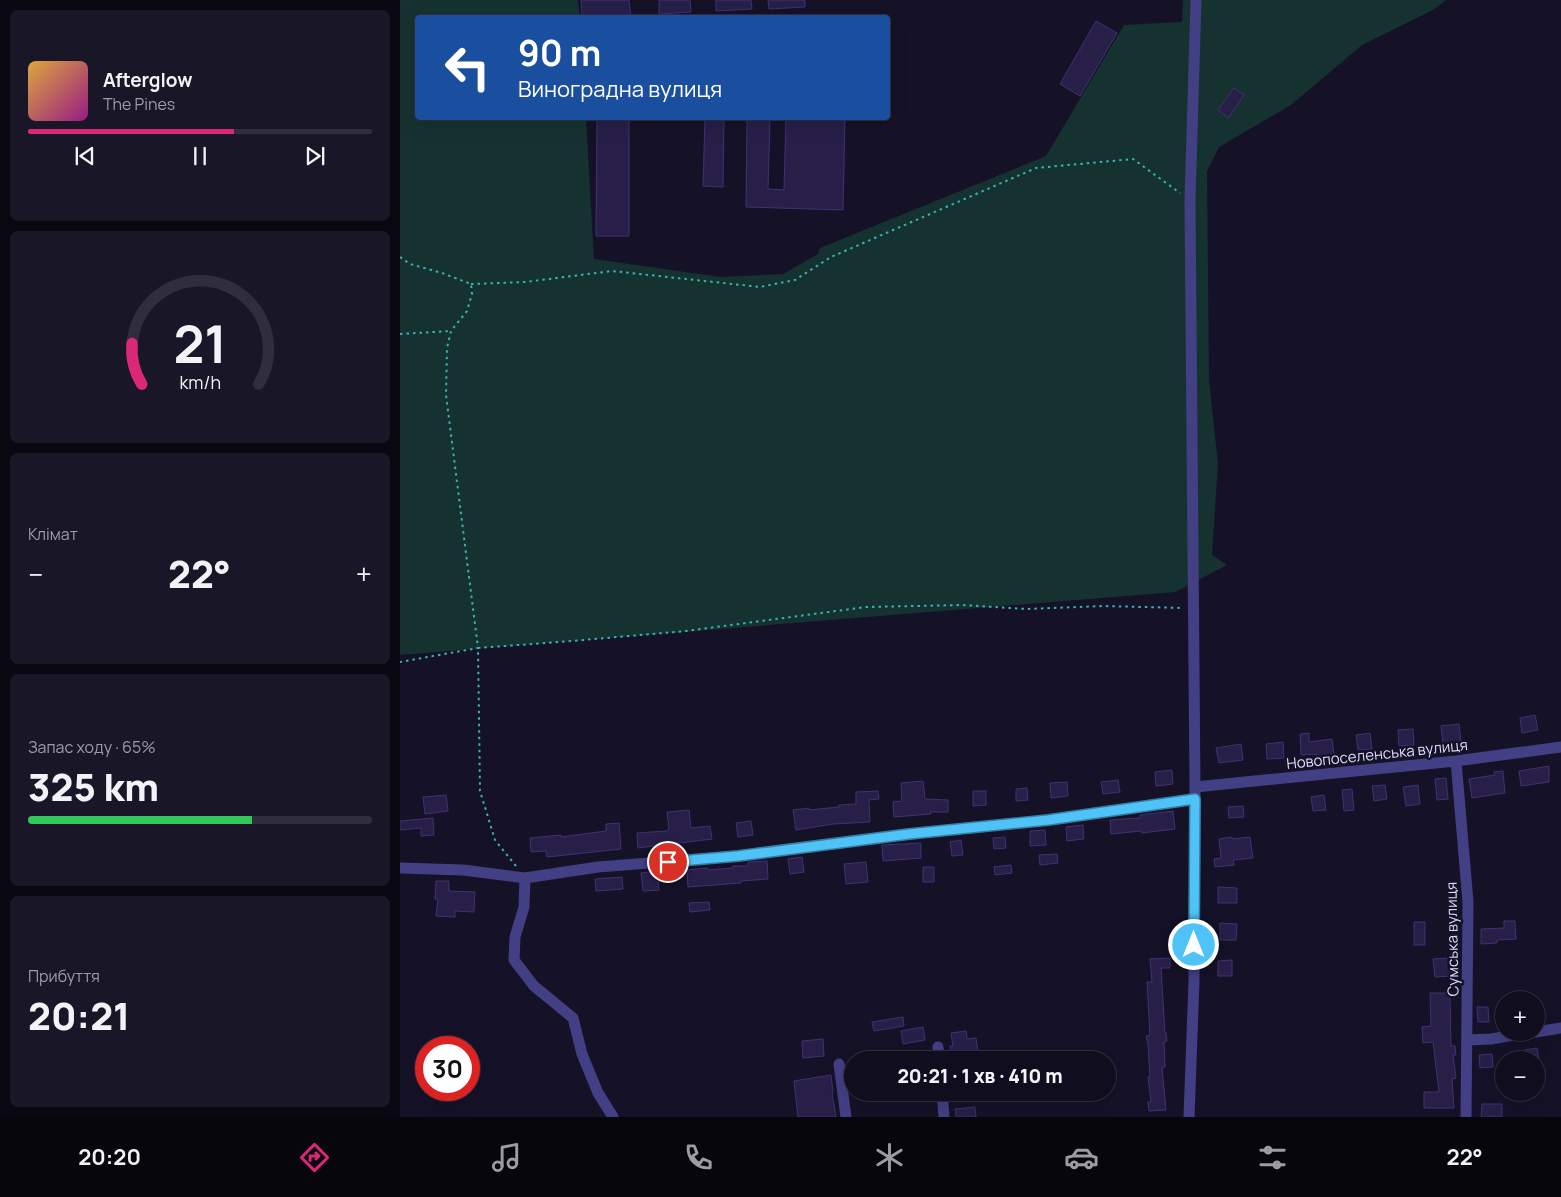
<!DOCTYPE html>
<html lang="uk">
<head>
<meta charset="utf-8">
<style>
  :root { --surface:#100e1e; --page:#191727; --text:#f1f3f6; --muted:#9c9ca4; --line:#302e3c; --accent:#db2777 }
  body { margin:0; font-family:Manrope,sans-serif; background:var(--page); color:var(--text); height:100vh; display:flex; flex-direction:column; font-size:19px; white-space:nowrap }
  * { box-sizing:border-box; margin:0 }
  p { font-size:16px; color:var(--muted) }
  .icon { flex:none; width:28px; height:28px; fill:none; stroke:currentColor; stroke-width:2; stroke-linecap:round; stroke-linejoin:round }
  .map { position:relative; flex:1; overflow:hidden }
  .details { display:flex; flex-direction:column; gap:10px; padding:10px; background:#090810; width:400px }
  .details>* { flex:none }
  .top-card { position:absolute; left:15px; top:15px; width:475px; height:105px; border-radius:5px; box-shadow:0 5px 20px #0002,0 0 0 1px var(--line); background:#1a4fa0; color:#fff; overflow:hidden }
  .fabs { position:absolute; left:1095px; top:991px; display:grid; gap:10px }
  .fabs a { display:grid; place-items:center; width:50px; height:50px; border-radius:50%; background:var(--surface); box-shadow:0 5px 20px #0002,0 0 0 1px var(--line); font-size:25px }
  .speed { position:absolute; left:15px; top:1036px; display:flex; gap:10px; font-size:25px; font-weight:700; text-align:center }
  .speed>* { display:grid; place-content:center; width:65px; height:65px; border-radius:50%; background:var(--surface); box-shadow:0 5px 20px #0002,0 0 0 1px var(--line); line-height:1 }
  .speed .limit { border:8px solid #d22; background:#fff; color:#111 }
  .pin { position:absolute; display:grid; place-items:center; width:42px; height:42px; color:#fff; margin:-21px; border:2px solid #fff; border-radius:50%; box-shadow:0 1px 5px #0007 }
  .me { position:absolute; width:55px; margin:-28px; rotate:0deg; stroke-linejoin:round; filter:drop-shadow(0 0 4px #0008) }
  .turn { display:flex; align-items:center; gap:18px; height:105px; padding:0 20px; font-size:22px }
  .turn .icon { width:65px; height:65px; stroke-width:2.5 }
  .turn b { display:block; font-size:35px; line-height:42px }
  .big { font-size:38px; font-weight:800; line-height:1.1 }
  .details .card { flex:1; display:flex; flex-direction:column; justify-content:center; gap:8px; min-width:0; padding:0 18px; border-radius:8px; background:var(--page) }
  .details .dial { align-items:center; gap:0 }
  .dial svg { height:130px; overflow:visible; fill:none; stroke:var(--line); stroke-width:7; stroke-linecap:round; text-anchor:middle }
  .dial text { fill:var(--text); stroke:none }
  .song { display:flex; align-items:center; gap:15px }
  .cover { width:60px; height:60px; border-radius:8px; background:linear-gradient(135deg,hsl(40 70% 55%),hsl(310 70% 35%)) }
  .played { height:5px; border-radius:2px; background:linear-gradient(90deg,var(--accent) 60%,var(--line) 60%) }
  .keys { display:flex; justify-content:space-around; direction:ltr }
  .heat { display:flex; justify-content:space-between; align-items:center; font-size:28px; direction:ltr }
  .charge { height:8px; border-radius:4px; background:linear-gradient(90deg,#34c759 65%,var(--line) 0) }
  .trip { position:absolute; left:444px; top:1051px; width:272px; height:50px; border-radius:25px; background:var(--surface); box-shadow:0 5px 20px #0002,0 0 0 1px var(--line); font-weight:800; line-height:50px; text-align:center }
  .tabs { display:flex; height:80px; justify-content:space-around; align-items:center; background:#06060c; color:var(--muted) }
  .tabs .icon { width:35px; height:35px }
  .tabs .active { color:var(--accent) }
  .tabs b { font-size:22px; color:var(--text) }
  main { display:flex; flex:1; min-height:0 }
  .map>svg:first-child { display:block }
  .green { fill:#153231 }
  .building { fill:#271f48; stroke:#3f3273 }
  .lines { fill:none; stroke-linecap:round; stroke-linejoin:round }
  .path { stroke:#37b4ac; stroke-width:2; stroke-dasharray:2.5 4; stroke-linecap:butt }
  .minor { stroke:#423f84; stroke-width:11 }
  .route-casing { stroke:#337fa1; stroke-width:12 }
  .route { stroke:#4fc3f7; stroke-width:9 }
  .labels { text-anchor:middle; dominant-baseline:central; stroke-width:5; stroke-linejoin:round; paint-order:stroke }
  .street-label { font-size:15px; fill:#dedbfd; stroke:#151228 }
</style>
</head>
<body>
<main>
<section class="details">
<div class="card">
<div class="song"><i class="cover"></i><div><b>Afterglow</b><p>The Pines</p></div></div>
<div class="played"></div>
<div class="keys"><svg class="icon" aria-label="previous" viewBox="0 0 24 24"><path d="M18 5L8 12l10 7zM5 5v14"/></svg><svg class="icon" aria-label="pause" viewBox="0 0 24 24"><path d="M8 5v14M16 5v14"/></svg><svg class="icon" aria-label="next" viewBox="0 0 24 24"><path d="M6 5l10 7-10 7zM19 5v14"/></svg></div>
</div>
<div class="card dial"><svg viewBox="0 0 100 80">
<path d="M14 69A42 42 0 1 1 86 69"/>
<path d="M14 69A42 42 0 0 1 8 44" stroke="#db2777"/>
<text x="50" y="56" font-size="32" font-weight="700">21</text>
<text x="50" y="72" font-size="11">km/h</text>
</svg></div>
<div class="card"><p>Клімат</p>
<div class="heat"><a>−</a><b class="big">22°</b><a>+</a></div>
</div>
<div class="card"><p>Запас ходу · 65%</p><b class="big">325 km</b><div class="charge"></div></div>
<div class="card"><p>Прибуття</p><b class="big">20:21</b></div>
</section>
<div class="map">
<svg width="1161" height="1117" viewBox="0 0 1161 1117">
  <rect width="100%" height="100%" fill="#151228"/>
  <path class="green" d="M0,0h178l2,17 -162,1v100h168l8,141 126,18 63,-3 35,-20 2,-6 226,-92 78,-131 58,-3 1,-22h263l-13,10 -71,35 -71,60 -72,42 -12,24 2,209 9,84 -6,91 15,10 -52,27 -775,63z"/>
  <path class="building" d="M181,0h48l2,18h-49z
    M259,0h31l1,12 -32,2z
    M316,0h35l1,9 -36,2z
    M368,0h37v7l-36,2z
    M696,21l21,12 -37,63 -20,-12z
    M834,88l10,7 -16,23 -10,-8z
    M197,118h32v118h-33z
    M305,118h19l-1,69 -20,-1z
    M347,118h23l-2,71 16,1 2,-72h59l-2,92 -97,-3z
    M1135,715l3,15 -16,3 -2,-15z
    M1059,724l2,18 -18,2 -2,-18z
    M1013,729l1,16 -15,1 -1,-16z
    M909,733v9l23,-3 2,16 -18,1v-2l-15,1 -1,-21z
    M970,733l2,16 -14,1 -2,-15z
    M883,742l1,16 -17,1 -1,-15z
    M841,744l2,16 -24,3 -3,-15z
    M1149,766v16l-28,4 -2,-15z
    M772,770l1,14 -17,2 -1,-14z
    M1103,771l2,22 -33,5 -3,-19 26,-4 -1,-3z
    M1046,778l2,21 -11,1 -2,-21z
    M718,780l2,12 -17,2 -2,-12z
    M523,781l2,18 23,1v12h-18l1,2 -37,3 -1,-15 9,-1 -1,-18z
    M667,782l1,14 -17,2 -1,-15z
    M985,785l2,14 -13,2 -2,-15z
    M1018,785l2,19 -14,2 -3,-19z
    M627,788l1,12 -12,1v-12z
    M952,789l2,21 -10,1 -2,-21z
    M478,791l1,8 -10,1 1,22 -37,2 -37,6 -3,-20 16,-2v2l30,-3v-2l17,-1v-12z
    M573,791h13v14l-13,1z
    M46,795l2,16 -23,3 -2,-17z
    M924,795l2,15 -13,1 -2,-14z
    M843,806l1,11 -15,1 -1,-11z
    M289,810l2,18 19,-2 2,13 -74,9 -1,-15 29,-2 3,-2 -2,-17z
    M773,811l2,18 -33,4 -1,-2 -30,3 -1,-14 30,-2v-3z
    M33,818l1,17 -13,1v-8l-21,2v-9z
    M351,821l2,14 -15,2 -2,-14z
    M219,823l2,26 -74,8 -1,-6 -15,1 -1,-14 31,-3v2l45,-6v-7z
    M683,825l1,14 -17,2 -1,-14z
    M645,830l1,15 -16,1v-15z
    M605,837l1,11 -12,1 -1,-11z
    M832,837v2l18,-2 3,21 -20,2 1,5 -19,2 -1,-8 7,-1 -2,-19z
    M561,840l2,15 -11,1 -2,-14z
    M521,843v15l-38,3 -1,-16z
    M657,854l1,9 -18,2 -1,-10z
    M402,857l2,15 -14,2 -2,-15z
    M367,861l1,18 -27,2v2l-53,4 -1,-17 20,-2 1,2 25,-2v-2h15v-4z
    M466,862l2,20 -22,2 -2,-20z
    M611,865l1,8 -17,2 -1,-8z
    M523,867h11v15h-11z
    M257,871l2,19 -16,1 -2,-18z
    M222,877l1,12 -27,2 -1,-12z
    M36,881h13v10l26,1 -1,20 -19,-1v6l-19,-1 2,-17h-3z
    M818,887l19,1v15h-19z
    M309,902l1,8 -20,2 -1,-9z
    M1104,921h11l1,18 -19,1v3l-16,1v-15l23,-1z
    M1014,922h11v23h-11z
    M820,923l17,1 -1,16h-16z
    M770,958v10h-9l4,65h1l1,8 -3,1 1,25 -3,1 4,42 -17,1 -1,-9h3l-3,-25h2l-2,-33 -2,-8 4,-1 -3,-53h5l-2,-23z
    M1050,958l2,18 -17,1 -2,-18z
    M832,960v16h-14v-15z
    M1030,993h20l1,53h4l1,9h-3l3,23 -4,1 2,29h-30v-16h15l-6,-50 -10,1 -1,-16 9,-1z
    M1077,1007h11l1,15h-11z
    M503,1017l1,9 -30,5 -2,-9z
    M523,1027l2,13 -22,4 -2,-13z
    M566,1031l1,8 9,-1 3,19 -27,3 -2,-14h3l-2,-13z
    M423,1039l1,17 -21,2 -1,-17z
    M1137,1048l2,12h-12l-2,-10z
    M1092,1054l1,13 -13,1 -1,-13z
    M431,1075l2,17 -1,1 4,24h-38l-4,-36z
    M1082,1104h20v13h-21z
    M575,1107l1,10h-20l-1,-8z"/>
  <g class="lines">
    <path class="path" d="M0,257l10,7 32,9 29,11 1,10 -5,17 -16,20 -4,17 -1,47 32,253 -78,14
      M71,284l54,-2 87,-11 148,16 35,-7 36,-23 205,-89 97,-9 47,34
      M0,334l50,-3
      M116,866l-21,-26 -15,-49 -2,-143 94,-7 114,-10 180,-24 97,-2 63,4 77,-3 80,2"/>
    <path class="minor" d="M1056,761l12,141 -2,215
      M795,787l261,-26 105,-14
      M0,868l63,2 62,8 73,-11 140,-11 171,-22 139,-14 147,-21
      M125,878l-1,29 -9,30 -1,23 20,26 39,32 9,36 16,39 15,24
      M1136,1032l25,-4
      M1068,1040l23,-1 41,-7
      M538,1047l1,13
      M439,1064l7,53
      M542,1092l2,25
      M789,1117l5,-136 1,-194 -5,-587 6,-200"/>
  </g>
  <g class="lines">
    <g class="route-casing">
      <path id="route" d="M268,862l70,-6 171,-22 139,-14 147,-21 -1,146"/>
    </g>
    <use href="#route" class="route"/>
  </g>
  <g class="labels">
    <g class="street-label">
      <text transform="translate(977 754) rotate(-6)">Новопоселенська вулиця</text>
      <text transform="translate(1052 939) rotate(-91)">Сумська вулиця</text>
    </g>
  </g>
</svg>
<div class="fabs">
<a>+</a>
<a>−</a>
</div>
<div class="speed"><div class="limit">30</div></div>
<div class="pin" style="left:268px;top:862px;background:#d93025"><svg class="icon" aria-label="arrive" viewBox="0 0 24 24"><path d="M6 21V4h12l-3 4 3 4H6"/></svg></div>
<svg class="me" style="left:794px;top:945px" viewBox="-20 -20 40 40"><circle r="17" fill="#4fc3f7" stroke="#fff" stroke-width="3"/><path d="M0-11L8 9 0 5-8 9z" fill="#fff"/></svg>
<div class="trip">20:21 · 1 хв · 410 m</div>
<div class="top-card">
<div class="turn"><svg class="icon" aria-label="left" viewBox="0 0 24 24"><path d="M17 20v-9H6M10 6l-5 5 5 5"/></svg><div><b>90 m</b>Виноградна вулиця</div></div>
</div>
</div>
</main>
<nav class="tabs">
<b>20:20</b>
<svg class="icon active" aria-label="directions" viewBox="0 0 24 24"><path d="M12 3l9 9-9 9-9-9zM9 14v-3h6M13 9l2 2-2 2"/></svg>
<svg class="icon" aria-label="music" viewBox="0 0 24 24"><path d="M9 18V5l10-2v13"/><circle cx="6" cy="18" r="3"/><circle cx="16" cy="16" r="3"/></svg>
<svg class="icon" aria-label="phone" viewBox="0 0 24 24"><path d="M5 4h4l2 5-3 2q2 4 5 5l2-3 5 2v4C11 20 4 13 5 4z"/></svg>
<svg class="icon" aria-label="climate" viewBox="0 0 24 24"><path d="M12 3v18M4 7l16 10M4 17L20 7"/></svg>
<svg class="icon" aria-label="car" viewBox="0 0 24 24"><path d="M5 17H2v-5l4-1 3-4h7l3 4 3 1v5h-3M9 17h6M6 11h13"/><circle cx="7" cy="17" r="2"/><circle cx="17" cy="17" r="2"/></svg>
<svg class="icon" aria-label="filters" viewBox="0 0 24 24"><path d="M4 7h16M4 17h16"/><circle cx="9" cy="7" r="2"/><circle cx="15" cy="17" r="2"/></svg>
<b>22°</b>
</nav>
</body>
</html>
